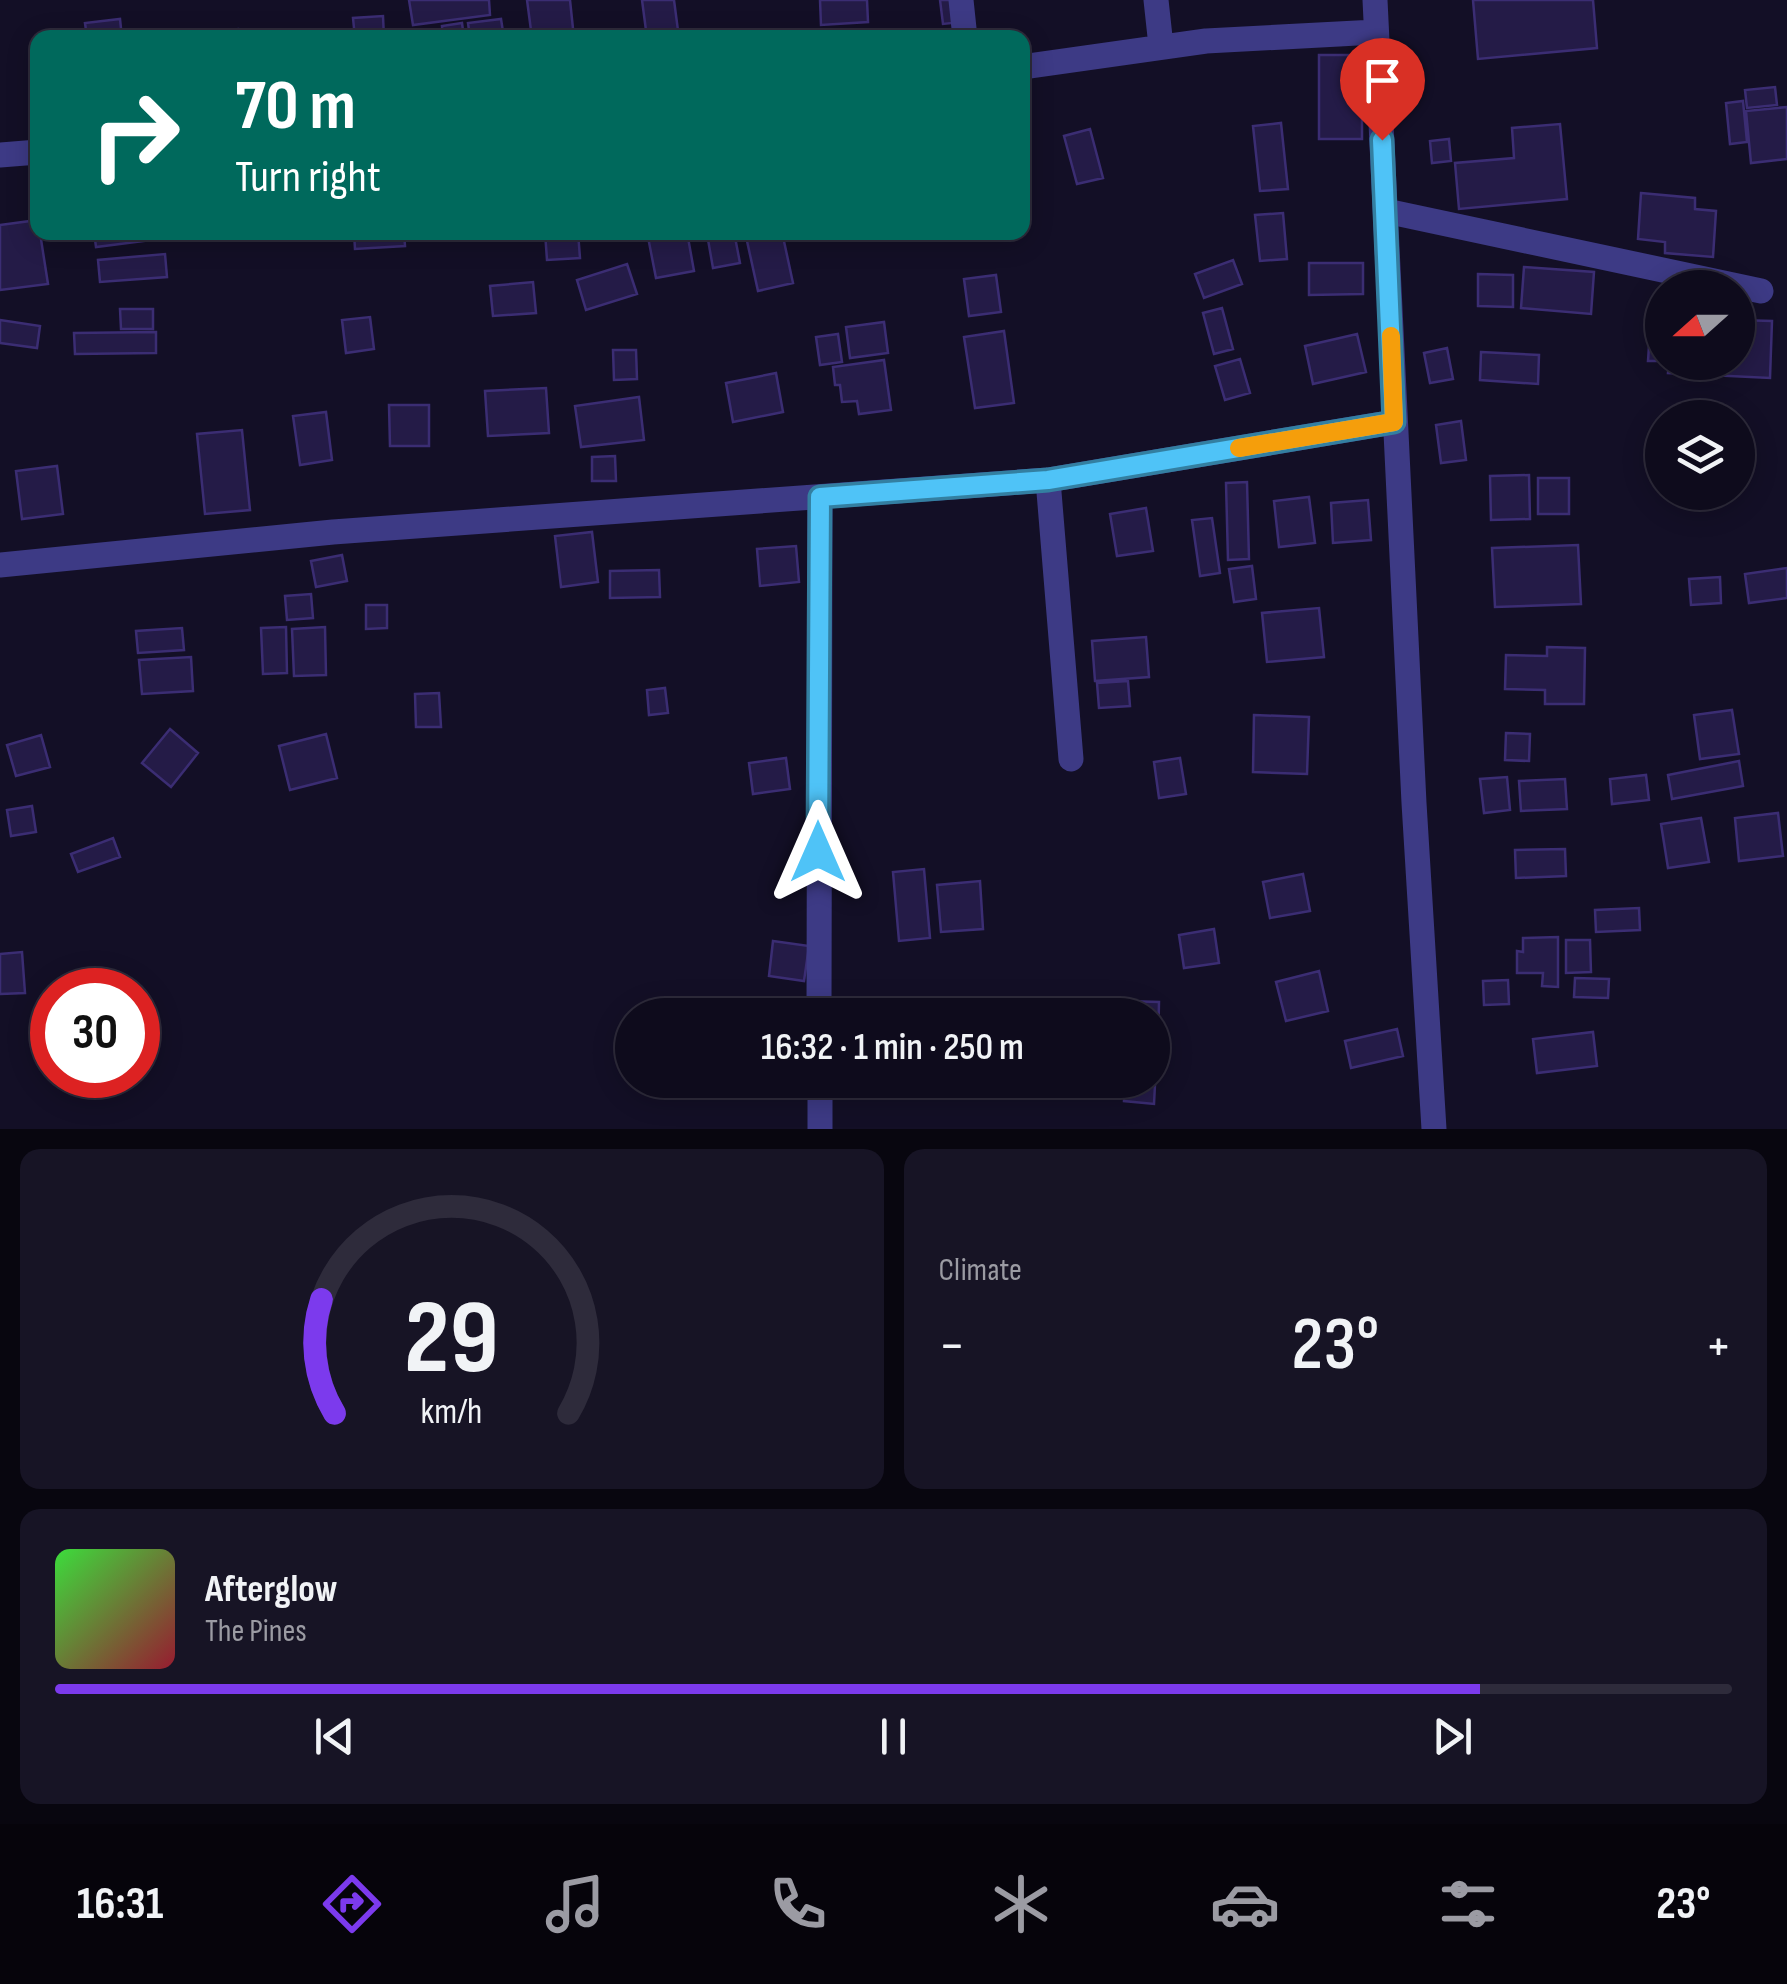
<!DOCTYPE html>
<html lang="en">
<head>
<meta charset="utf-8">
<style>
  :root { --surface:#0e0b1c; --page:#171425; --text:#f1f3f6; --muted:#9b9ba3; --line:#2e2b3b; --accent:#7c3aed }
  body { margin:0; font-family:"Sofia Sans Condensed",sans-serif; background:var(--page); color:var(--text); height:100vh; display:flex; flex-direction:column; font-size:38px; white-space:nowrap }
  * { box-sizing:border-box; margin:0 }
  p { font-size:32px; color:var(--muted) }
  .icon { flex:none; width:55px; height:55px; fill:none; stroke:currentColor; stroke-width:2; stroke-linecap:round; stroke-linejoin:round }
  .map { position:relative; height:1129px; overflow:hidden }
  .panel { display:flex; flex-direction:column; gap:20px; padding:20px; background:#08060f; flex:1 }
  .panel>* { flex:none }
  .hud { position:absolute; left:30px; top:30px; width:1000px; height:210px; border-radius:20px; box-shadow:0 5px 25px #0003,0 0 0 2px var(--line); background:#00695c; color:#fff; overflow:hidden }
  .needle { width:65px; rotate:249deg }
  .tools { position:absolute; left:1645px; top:270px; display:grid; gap:20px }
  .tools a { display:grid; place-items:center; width:110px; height:110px; border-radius:50%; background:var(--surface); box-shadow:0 5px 25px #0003,0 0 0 2px var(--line); font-size:50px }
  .speed { position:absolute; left:30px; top:968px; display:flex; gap:20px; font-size:50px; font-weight:700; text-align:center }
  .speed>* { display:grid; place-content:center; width:130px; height:130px; border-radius:50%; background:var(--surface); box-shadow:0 5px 25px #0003,0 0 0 2px var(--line); line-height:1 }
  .speed .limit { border:15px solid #d22; background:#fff; color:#111 }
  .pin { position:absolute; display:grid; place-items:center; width:85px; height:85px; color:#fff; margin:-102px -42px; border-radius:50% 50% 50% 0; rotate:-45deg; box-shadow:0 0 10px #0007 }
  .pin .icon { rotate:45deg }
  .me { position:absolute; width:110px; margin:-55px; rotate:0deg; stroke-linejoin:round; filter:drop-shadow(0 0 8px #0008) }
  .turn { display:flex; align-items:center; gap:35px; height:210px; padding:0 40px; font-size:45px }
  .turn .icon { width:130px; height:130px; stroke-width:2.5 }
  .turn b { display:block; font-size:70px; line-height:85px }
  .big { font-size:75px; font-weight:600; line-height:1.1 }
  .panel .card { flex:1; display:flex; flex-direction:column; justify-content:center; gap:15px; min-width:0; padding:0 35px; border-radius:20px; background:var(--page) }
  .panel .dial { align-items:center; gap:0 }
  .dial svg { height:260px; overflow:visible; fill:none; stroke:var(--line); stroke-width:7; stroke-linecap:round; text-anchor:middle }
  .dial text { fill:var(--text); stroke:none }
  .song { display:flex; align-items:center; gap:30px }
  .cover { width:120px; height:120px; border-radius:15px; background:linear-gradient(135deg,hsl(120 70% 55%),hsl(350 70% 35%)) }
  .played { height:10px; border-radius:5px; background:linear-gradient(90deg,var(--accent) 85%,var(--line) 85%) }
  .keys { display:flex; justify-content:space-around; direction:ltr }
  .heat { display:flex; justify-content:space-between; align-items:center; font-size:55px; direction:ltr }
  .panel .tiles { flex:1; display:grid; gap:20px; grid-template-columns:1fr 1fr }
  .card:last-child { grid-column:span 2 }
  .trip { position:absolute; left:615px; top:998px; width:555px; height:100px; border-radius:50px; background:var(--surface); box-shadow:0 5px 25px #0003,0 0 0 2px var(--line); font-weight:600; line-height:100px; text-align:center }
  .menu { display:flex; height:160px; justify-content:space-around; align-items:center; background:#06040b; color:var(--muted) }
  .menu .icon { width:70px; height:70px }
  .menu .on { color:var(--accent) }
  .menu b { font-size:45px; color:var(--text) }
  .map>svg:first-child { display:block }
  .building { fill:#241b47; stroke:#3b2d73; stroke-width:2.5 }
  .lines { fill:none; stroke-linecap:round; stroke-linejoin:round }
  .minor { stroke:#3d3a85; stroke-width:25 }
  .route-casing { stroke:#337fa1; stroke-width:25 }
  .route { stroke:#4fc3f7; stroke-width:18 }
  .slow { stroke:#f59e0b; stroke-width:18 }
</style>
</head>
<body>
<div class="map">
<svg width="1787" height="1129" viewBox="0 0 1787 1129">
  <rect width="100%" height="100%" fill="#130f26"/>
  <path class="building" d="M409,0h80l1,15 -77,10z
    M527,0h43l4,38h-42z
    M642,0h32l5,38h-32z
    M820,0h47l1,22 -47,3z
    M940,0h20l2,22 -19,2z
    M1473,0h120l4,48 -119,11z
    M383,16l1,22h-29l-2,-20z
    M120,19l2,19h-35l-2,-15z
    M501,19l3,19h-34l-2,-15z
    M462,23l2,15h-21l-1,-12z
    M238,29v9h-47v-5z
    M1319,55h43v84h-43z
    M1775,87l2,18 -30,3 -2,-18z
    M1743,101l4,41 -17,2 -4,-41z
    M1787,107v52l-36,4 -5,-52z
    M1281,123l7,66 -28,2 -7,-65z
    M1560,124l7,75 -108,10 -4,-46 59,-5 -2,-30z
    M1090,129l13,49 -26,6 -13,-48z
    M1449,139l2,22 -19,2 -2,-22z
    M1641,193l54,5v11l21,2 -3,46 -48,-4v-11l-27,-3z
    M1283,213l4,46 -27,2 -5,-46z
    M38,220l10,64 -48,6v-65z
    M94,232h57l1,8 -56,7z
    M354,232h50l1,14 -50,3z
    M545,232h33l2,26 -33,2z
    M647,232h40l7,39 -38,7z
    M734,232l6,31 -27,5 -6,-34z
    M745,232h37l11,51 -35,8z
    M165,254l2,23 -67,5 -2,-22z
    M1233,260l9,24 -38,14 -9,-24z
    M1309,263h54v31l-54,1z
    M627,264l10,30 -51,16 -9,-30z
    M1524,267l70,5 -3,42 -70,-6z
    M1478,274l35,1v32l-35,-1z
    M996,275l5,37 -32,4 -5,-37z
    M533,282l3,31 -43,3 -3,-30z
    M1222,308l11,41 -19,5 -11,-41z
    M120,309h33v20h-32z
    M370,317l4,32 -28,4 -4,-33z
    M0,320l40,6 -3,22 -37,-5z
    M1738,320l34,1 -2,57 -102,-5 1,-11h69z
    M884,322l4,31 -38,5 -4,-31z
    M1004,331l10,72 -39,5 -11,-71z
    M1650,331l12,1v29h-14z
    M156,332v21l-81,1 -1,-21z
    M838,334l4,28 -22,3 -4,-28z
    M1357,334l9,38 -53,12 -8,-38z
    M1447,348l6,31 -23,4 -6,-30z
    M613,350h23l1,29 -23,1z
    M1481,352l58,3 -1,29 -58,-4z
    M1240,359l10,34 -25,7 -10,-34z
    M884,360l7,50 -32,4 -2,-13 -15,1 -2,-17h-5l-2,-18z
    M776,373l7,39 -50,10 -7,-39z
    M546,388l3,45 -61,3 -3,-45z
    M639,397l5,43 -63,7 -6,-41z
    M389,405h40v41h-39z
    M326,412l6,48 -32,5 -7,-49z
    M1461,421l5,39 -25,3 -5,-38z
    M242,430l8,80 -45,4 -8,-80z
    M615,456l1,25h-24v-24z
    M57,466l6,48 -41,5 -6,-48z
    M1529,475l1,44 -39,1 -1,-44z
    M1538,478h31v36h-31z
    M1247,482l2,77 -21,1 -2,-77z
    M1309,497l6,46 -36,4 -5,-46z
    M1368,500l3,40 -38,3 -2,-40z
    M1146,508l7,43 -36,5 -7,-42z
    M1212,518l8,55 -20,3 -8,-56z
    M592,532l6,50 -37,5 -6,-51z
    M1578,545l3,59 -86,3 -3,-59z
    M796,546l3,36 -39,4 -3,-37z
    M342,555l5,26 -31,6 -5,-26z
    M1252,566l4,33 -22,3 -5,-33z
    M1787,568v30l-38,5 -4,-29z
    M659,570l1,27 -50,1v-27z
    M1720,577l1,26 -30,2 -2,-26z
    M311,594l2,24 -26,2 -2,-24z
    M366,605h21v23l-21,1z
    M1319,608l5,49 -57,5 -5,-49z
    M286,627l1,46 -24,1 -2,-46z
    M325,627l1,48 -32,1 -2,-47z
    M182,628l2,22 -46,3 -2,-22z
    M1146,637l3,40 -54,4 -3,-40z
    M1547,647l38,1 -1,56h-39v-14l-40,-1 1,-34 41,1z
    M191,657l2,34 -51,3 -3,-34z
    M1128,681l2,25 -31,2 -2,-25z
    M665,688l3,25 -19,2 -2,-25z
    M439,693l2,34h-25l-1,-33z
    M1732,710l7,44 -39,5 -6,-44z
    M1254,715l55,2 -2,57 -54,-2z
    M170,729l28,24 -27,34 -29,-24z
    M1506,733l24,1 -1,27 -24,-1z
    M326,734l11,44 -47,12 -11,-44z
    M41,735l9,32 -34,9 -9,-31z
    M786,758l4,31 -37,5 -4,-31z
    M1180,758l6,36 -27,4 -5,-36z
    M1739,761l4,25 -71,13 -4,-24z
    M1646,775l3,25 -37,4 -2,-25z
    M1507,777l3,33 -26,3 -4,-34z
    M1565,779l2,30 -46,2 -2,-30z
    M32,806l4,26 -25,4 -4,-26z
    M1778,813l5,43 -44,5 -4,-43z
    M1701,818l8,44 -41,6 -7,-44z
    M113,838l7,19 -42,15 -7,-18z
    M1565,849l1,27 -50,2 -1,-28z
    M924,869l6,69 -31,3 -6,-69z
    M1303,874l7,37 -40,7 -7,-36z
    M980,881l3,48 -42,3 -4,-47z
    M1639,908l1,22 -44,2 -1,-22z
    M1214,929l5,34 -35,5 -5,-33z
    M1558,937v50l-16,-1 1,-13h-26v-22l6,1v-14z
    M1566,940h24l1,32 -25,1z
    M773,941l36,5 -5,35 -35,-5z
    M22,952l3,41 -25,1v-40z
    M1319,971l9,40 -42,10 -10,-39z
    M1575,978l34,1 -1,19 -34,-1z
    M1508,980l1,24 -25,1 -1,-24z
    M1125,1001l34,1 -1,46h-6v-33h-27z
    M1048,1010l57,2v3h-57z
    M1397,1029l6,27 -52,12 -6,-27z
    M1593,1032l4,34 -60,7 -4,-34z
    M1152,1065h4l-2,39 -30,-3 1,-21h27z"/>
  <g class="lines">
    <path class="minor" d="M961,0l4,38
      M1156,0l5,46
      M1375,0l39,803 20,326
      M1022,67l184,-26 170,-9
      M0,155l38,-3
      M1386,211l375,80
      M1048,480l23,279
      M0,565l333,-33 715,-52 346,-58
      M819,1015l1,-518
      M820,1080v49"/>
  </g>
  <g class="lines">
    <g class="route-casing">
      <path id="route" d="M818,852l2,-355 228,-17 346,-58 -12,-282"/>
    </g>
    <use href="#route" class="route"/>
    <path class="slow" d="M1239,448l155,-26 -3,-86"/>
  </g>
</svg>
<div class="tools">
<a><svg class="needle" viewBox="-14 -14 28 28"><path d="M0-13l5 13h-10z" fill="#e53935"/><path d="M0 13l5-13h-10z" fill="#9b9ba3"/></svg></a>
<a><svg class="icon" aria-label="layers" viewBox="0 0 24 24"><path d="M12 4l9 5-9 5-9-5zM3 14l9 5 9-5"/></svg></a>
</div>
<div class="speed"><div class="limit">30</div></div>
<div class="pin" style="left:1382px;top:140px;background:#d93025"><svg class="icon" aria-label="arrive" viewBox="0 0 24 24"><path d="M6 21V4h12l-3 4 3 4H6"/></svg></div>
<svg class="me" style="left:818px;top:852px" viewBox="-20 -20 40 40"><path d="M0-17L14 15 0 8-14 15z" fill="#4fc3f7" stroke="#fff" stroke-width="4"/></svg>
<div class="trip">16:32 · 1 min · 250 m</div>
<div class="hud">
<div class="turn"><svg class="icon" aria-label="right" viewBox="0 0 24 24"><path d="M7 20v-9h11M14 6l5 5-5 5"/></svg><div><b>70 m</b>Turn right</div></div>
</div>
</div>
<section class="panel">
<div class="tiles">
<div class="card dial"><svg viewBox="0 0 100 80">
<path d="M14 69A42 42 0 1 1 86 69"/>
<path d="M14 69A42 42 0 0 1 10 34" stroke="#7c3aed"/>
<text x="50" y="56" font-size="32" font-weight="700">29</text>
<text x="50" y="72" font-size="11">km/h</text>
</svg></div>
<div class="card"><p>Climate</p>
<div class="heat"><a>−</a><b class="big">23°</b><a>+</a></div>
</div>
<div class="card">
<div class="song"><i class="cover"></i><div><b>Afterglow</b><p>The Pines</p></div></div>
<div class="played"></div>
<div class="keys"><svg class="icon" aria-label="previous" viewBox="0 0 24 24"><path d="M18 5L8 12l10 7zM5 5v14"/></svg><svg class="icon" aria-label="pause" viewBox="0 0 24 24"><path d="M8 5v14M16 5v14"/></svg><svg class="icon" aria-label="next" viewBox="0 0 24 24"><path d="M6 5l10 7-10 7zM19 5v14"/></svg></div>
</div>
</div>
</section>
<nav class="menu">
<b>16:31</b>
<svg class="icon on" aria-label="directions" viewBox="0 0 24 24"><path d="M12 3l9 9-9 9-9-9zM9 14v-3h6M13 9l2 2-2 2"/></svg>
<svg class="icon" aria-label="music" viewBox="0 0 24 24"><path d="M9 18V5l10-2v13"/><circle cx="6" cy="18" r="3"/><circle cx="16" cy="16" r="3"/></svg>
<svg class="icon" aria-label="phone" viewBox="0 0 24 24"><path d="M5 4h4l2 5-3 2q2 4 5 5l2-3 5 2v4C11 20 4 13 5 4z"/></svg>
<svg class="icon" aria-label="climate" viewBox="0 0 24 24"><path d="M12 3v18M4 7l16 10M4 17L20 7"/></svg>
<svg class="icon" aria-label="car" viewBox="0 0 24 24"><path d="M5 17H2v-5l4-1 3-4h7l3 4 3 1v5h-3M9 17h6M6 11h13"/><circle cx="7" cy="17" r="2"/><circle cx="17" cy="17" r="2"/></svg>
<svg class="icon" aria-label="filters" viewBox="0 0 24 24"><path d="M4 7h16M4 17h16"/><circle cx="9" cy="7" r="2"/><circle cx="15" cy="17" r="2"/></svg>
<b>23°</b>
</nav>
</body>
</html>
